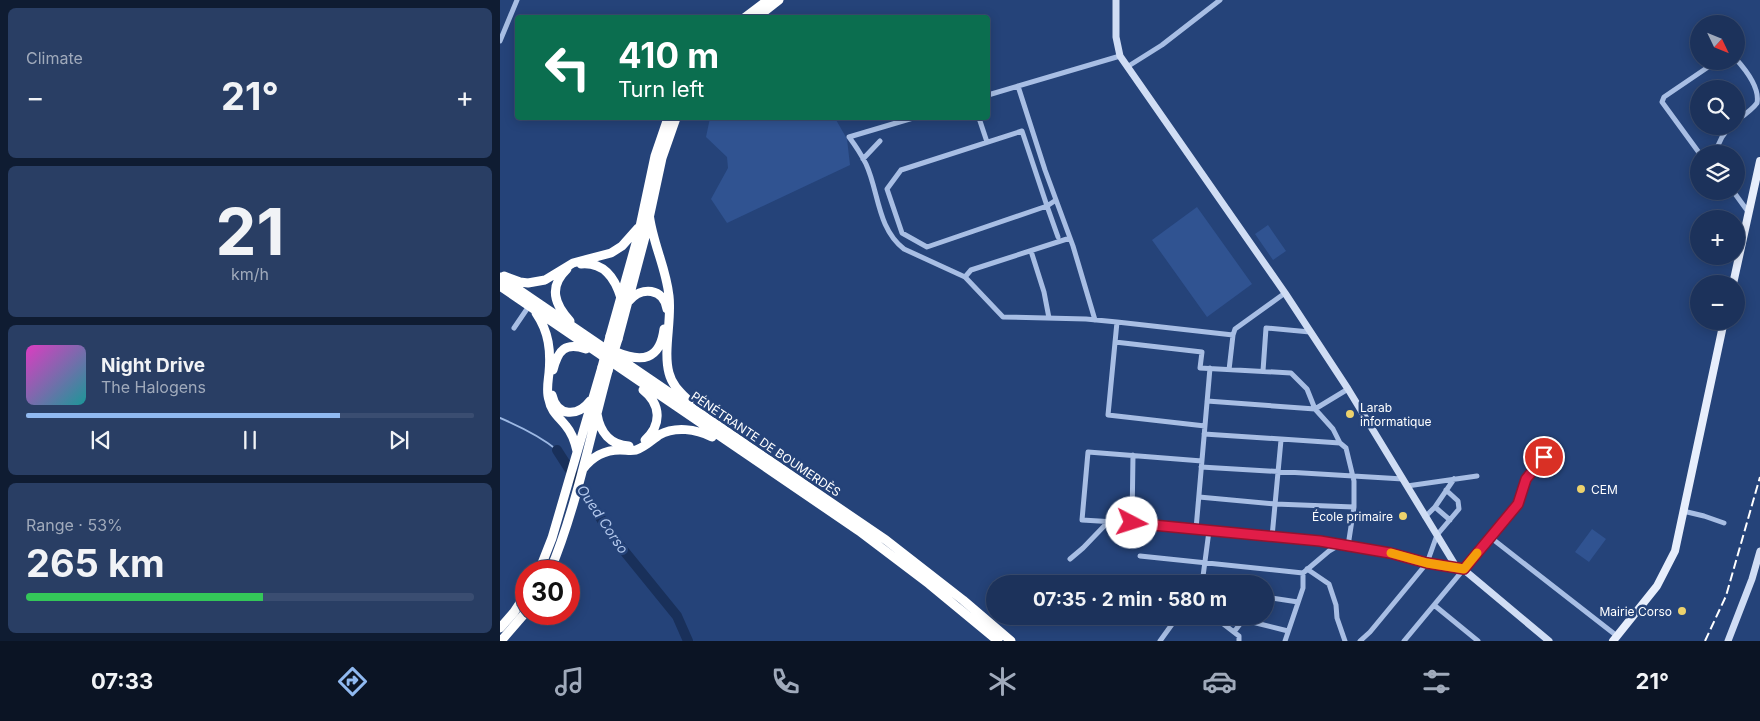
<!DOCTYPE html>
<html lang="en">
<head>
<meta charset="utf-8">
<style>
  :root { --surface:#1c325b; --page:#293e64; --text:#f1f3f6; --muted:#a0aabb; --line:#3a4d71; --accent:#90b9f0 }
  body { margin:0; font-family:Inter,sans-serif; background:var(--page); color:var(--text); height:100vh; display:flex; flex-direction:column; font-size:19px; white-space:nowrap }
  * { box-sizing:border-box; margin:0 }
  p { font-size:16px; color:var(--muted) }
  .icon { flex:none; width:28px; height:28px; fill:none; stroke:currentColor; stroke-width:2; stroke-linecap:round; stroke-linejoin:round }
  .map { position:relative; flex:1; overflow:hidden }
  .side { display:flex; flex-direction:column; gap:8px; padding:8px; background:#0f1c32; width:500px }
  .side>* { flex:none }
  .top-card { position:absolute; left:15px; top:15px; width:475px; height:105px; border-radius:5px; box-shadow:0 2px 12px #0003,0 0 0 1px var(--line); background:#0b6e4f; color:#fff; overflow:hidden }
  .needle { width:32px; rotate:133deg }
  .fabs { position:absolute; left:1190px; top:15px; display:grid; gap:10px }
  .fabs a { display:grid; place-items:center; width:55px; height:55px; border-radius:50%; background:var(--surface); box-shadow:0 2px 12px #0003,0 0 0 1px var(--line); font-size:25px }
  .speed { position:absolute; left:15px; top:560px; display:flex; gap:10px; font-size:25px; font-weight:700; text-align:center }
  .speed>* { display:grid; place-content:center; width:65px; height:65px; border-radius:50%; background:var(--surface); box-shadow:0 2px 12px #0003,0 0 0 1px var(--line); line-height:1 }
  .speed .limit { border:8px solid #d22; background:#fff; color:#111 }
  .pin { position:absolute; display:grid; place-items:center; width:42px; height:42px; color:#fff; margin:-21px; border:2px solid #fff; border-radius:50%; box-shadow:0 1px 5px #0007 }
  .me { position:absolute; width:55px; margin:-28px; rotate:95deg; stroke-linejoin:round; filter:drop-shadow(0 0 4px #0008) }
  .turn { display:flex; align-items:center; gap:18px; height:105px; padding:0 20px; font-size:22px }
  .turn .icon { width:65px; height:65px; stroke-width:2.5 }
  .turn b { display:block; font-size:35px; line-height:42px }
  .big { font-size:38px; font-weight:700; line-height:1.1 }
  .side .widget { flex:1; display:flex; flex-direction:column; justify-content:center; gap:8px; min-width:0; padding:0 18px; border-radius:8px; background:var(--page) }
  .side .dial { align-items:center; gap:0 }
  .dial b { font-size:65px; line-height:1 }
  .song { display:flex; align-items:center; gap:15px }
  .cover { width:60px; height:60px; border-radius:8px; background:linear-gradient(135deg,hsl(310 70% 55%),hsl(180 70% 35%)) }
  .played { height:5px; border-radius:2px; background:linear-gradient(90deg,var(--accent) 70%,var(--line) 70%) }
  .keys { display:flex; justify-content:space-around; direction:ltr }
  .heat { display:flex; justify-content:space-between; align-items:center; font-size:28px; direction:ltr }
  .charge { height:8px; border-radius:4px; background:linear-gradient(90deg,#34c759 53%,var(--line) 0) }
  .trip { position:absolute; left:486px; top:575px; width:288px; height:50px; border-radius:25px; background:var(--surface); box-shadow:0 2px 12px #0003,0 0 0 1px var(--line); font-weight:700; line-height:50px; text-align:center }
  .menu { display:flex; height:80px; justify-content:space-around; align-items:center; background:#0b1424; color:var(--muted) }
  .menu .icon { width:35px; height:35px }
  .menu .on { color:var(--accent) }
  .menu b { font-size:22px; color:var(--text) }
  main { display:flex; flex:1; min-height:0 }
  .map>svg:first-child { display:block }
  .green { fill:#305391 }
  .lines { fill:none; stroke-linecap:round; stroke-linejoin:round }
  .stream { stroke:#9cb8e4; stroke-width:2 }
  .river { stroke:#19305a; stroke-width:10 }
  .street { stroke:#a8bee4; stroke-width:5 }
  .secondary { stroke:#d0ddf4; stroke-width:7 }
  .primary { stroke:#e7eefc; stroke-width:8 }
  .highway { stroke:#fff; stroke-width:9 }
  .rail { stroke:#fff; stroke-width:2; stroke-dasharray:9 4; stroke-linecap:butt }
  .highway-bridge { stroke:#fff; stroke-width:9 }
  .route-casing { stroke:#92132f; stroke-width:12 }
  .route { stroke:#e11d48; stroke-width:9 }
  .slow { stroke:#f59e0b; stroke-width:9 }
  .poi-dot { fill:#edd26c; stroke:#254379; stroke-width:2 }
  .labels { text-anchor:middle; dominant-baseline:central; stroke-width:5; stroke-linejoin:round; paint-order:stroke }
  .poi-label { font-size:12px; fill:#fff; stroke:#254379; text-anchor:start }
  .street-label { font-size:12px; fill:#fff; stroke:#254379 }
  .water-label { font-size:14px; font-style:italic; fill:#b3c8ec; stroke:#254379 }
</style>
</head>
<body>
<main>
<section class="side">
<div class="widget"><p>Climate</p>
<div class="heat"><a>−</a><b class="big">21°</b><a>+</a></div>
</div>
<div class="widget dial"><b>21</b><p>km/h</p></div>
<div class="widget">
<div class="song"><i class="cover"></i><div><b>Night Drive</b><p>The Halogens</p></div></div>
<div class="played"></div>
<div class="keys"><svg class="icon" aria-label="previous" viewBox="0 0 24 24"><path d="M18 5L8 12l10 7zM5 5v14"/></svg><svg class="icon" aria-label="pause" viewBox="0 0 24 24"><path d="M8 5v14M16 5v14"/></svg><svg class="icon" aria-label="next" viewBox="0 0 24 24"><path d="M6 5l10 7-10 7zM19 5v14"/></svg></div>
</div>
<div class="widget"><p>Range · 53%</p><b class="big">265 km</b><div class="charge"></div></div>
</section>
<div class="map">
<svg width="1260" height="641" viewBox="0 0 1260 641">
  <rect width="100%" height="100%" fill="#254379"/>
  <path class="green" d="M210,118h125l12,21 3,26 -123,58 -16,-24 17,-31 -1,-11 -21,-20z
    M697,207l55,77 -45,33 -55,-77z
    M768,225l18,26 -13,9 -18,-26z
    M1092,529l14,10 -17,23 -14,-10z"/>
  <g class="lines">
    <path class="stream" d="M0,418c21,9 40,18 57,32"/>
    <path class="river" d="M57,450l55,86 65,80 11,25"/>
    <path class="street" d="M0,41l17,-41
      M1236,59c9,10 24,29 21,44 -5,7 -14,13 -21,18
      M627,67l35,-22 58,-45
      M518,86l27,84 28,76 22,74
      M488,95l132,-39
      M413,118l-64,19c6,8 12,17 17,27 13,28 11,64 38,85l61,28 38,40 83,2 31,3
      M479,118l8,24
      M522,131l25,75 -120,41 -25,-14 -15,-44 14,-19z
      M1200,154l-38,-52 2,-5 53,-36
      M1214,154l8,-17 8,-11
      M363,159l17,-18
      M1233,191l16,22
      M556,200l-9,6 11,31
      M531,251l13,41 5,26
      M465,277l6,-7 99,-32
      M14,328l15,-22
      M615,342l87,10 -2,16 91,5 16,16 8,20 18,20 7,14 6,5 8,33v26l-6,39
      M729,370l4,-35 2,-6 50,-36
      M763,371l3,-43 44,4
      M707,401l108,8 33,-20
      M705,426l-97,-11 9,-93 116,13
      M704,434l136,9
      M633,455l-1,68 188,18 70,12 37,10 30,5
      M701,467l202,12
      M907,486l70,-10
      M699,497l76,7 79,3
      M935,507l15,13
      M1183,511l21,5 20,7
      M925,517l10,-10 19,-28
      M632,523l-50,-3 6,-68 114,9
      M696,529l14,-161
      M772,537l9,-97
      M990,537l127,99
      M640,556l163,17
      M570,559l13,-11 25,-26
      M807,569l22,15 7,21 1,13 8,23
      M702,584l7,-53
      M765,597l33,5
      M934,605l44,36
      M713,616l26,20v5
      M734,632l6,-8 8,-3 40,10
      M660,641l18,-25
      M785,641l18,-53v-15l26,-22 10,-6
      M860,641l10,-9 57,-69 10,-28 22,-26 -1,-8 -12,-11
      M904,641l114,-137 8,-25 18,-22"/>
    <path class="secondary" d="M616,0v37l4,19 165,237 63,96 109,179 6,1 86,72
      M1228,641l24,-62 8,-28"/>
    <path class="primary" d="M1233,284l27,-123
      M1113,641l44,-55 18,-35 49,-230"/>
    <path class="highway" d="M244,18l24,-18
      M256,18l23,-18
      M149,213c3,29 17,54 20,83 3,24 -6,55 0,77 3,12 11,19 20,28
      M81,264c23,-2 34,14 40,34
      M67,269c-19,18 -12,36 3,52
      M4,276l16,6 8,1 17,-3 28,-17 38,-10 11,-7 16,-18
      M0,277l386,263 77,60 48,41
      M0,286l359,245 70,53 69,57
      M129,301c12,-15 35,-13 38,8
      M36,313c13,19 15,38 13,60 -1,9 -3,19 0,27 2,12 10,17 17,26 6,7 9,16 11,25
      M110,336l28,-100 17,-80 13,-38
      M118,339l27,-102 17,-79 14,-40
      M116,352c26,11 44,8 48,-23
      M53,370c5,-20 12,-28 33,-21
      M143,390c18,14 19,35 2,50
      M52,395c5,22 26,22 38,6
      M97,414c3,18 13,31 32,32
      M83,469c9,-12 22,-19 37,-19 6,0 11,1 16,0 9,-3 16,-10 23,-15 16,-9 37,-6 53,2
      M39,571l13,-33 50,-171
      M50,571c26,-62 40,-134 58,-200
      M0,628l14,-16 12,-18
      M1,641l25,-29"/>
    <path class="rail" d="M1205,641l21,-45 34,-119"/>
    <path class="highway-bridge" d="M102,367l8,-31
      M108,371l10,-32"/>
  </g>
  <g class="lines">
    <g class="route-casing">
      <path id="route" d="M632,523l188,18 70,12 37,10 37,6 54,-65 8,-25 18,-22"/>
    </g>
    <use href="#route" class="route"/>
    <path class="slow" d="M891,553l36,10 37,6 13,-16"/>
  </g>
  <g class="poi-dot">
    <circle cx="850" cy="414" r="5"/>
    <circle cx="1081" cy="489" r="5"/>
    <circle cx="903" cy="516" r="5"/>
    <circle cx="1182" cy="611" r="5"/>
  </g>
  <g class="labels">
    <g class="poi-label">
      <text x="860" y="407">Larab<tspan x="860" dy="14">informatique</tspan></text>
      <text x="1091" y="489">CEM</text>
      <text x="893" y="516" text-anchor="end">École primaire</text>
      <text x="1172" y="611" text-anchor="end">Mairie Corso</text>
    </g>
    <g class="street-label">
      <text transform="translate(266 444) rotate(34)">PÉNÉTRANTE DE BOUMERDÈS</text>
    </g>
    <g class="water-label">
      <text transform="translate(103 519) rotate(56)">Oued Corso</text>
    </g>
  </g>
</svg>
<div class="fabs">
<a><svg class="needle" viewBox="-14 -14 28 28"><path d="M0-13l5 13h-10z" fill="#e53935"/><path d="M0 13l5-13h-10z" fill="#a0aabb"/></svg></a>
<a><svg class="icon" aria-label="search" viewBox="0 0 24 24"><circle cx="10" cy="10" r="6"/><path d="M15 15l6 6"/></svg></a>
<a><svg class="icon" aria-label="layers" viewBox="0 0 24 24"><path d="M12 4l9 5-9 5-9-5zM3 14l9 5 9-5"/></svg></a>
<a>+</a>
<a>−</a>
</div>
<div class="speed"><div class="limit">30</div></div>
<div class="pin" style="left:1044px;top:457px;background:#d93025"><svg class="icon" aria-label="arrive" viewBox="0 0 24 24"><path d="M6 21V4h12l-3 4 3 4H6"/></svg></div>
<svg class="me" style="left:632px;top:523px" viewBox="-20 -20 40 40"><circle r="19" fill="#fff"/><path d="M0-13L10 11 0 6-10 11z" fill="#e11d48"/></svg>
<div class="trip">07:35 · 2 min · 580 m</div>
<div class="top-card">
<div class="turn"><svg class="icon" aria-label="left" viewBox="0 0 24 24"><path d="M17 20v-9H6M10 6l-5 5 5 5"/></svg><div><b>410 m</b>Turn left</div></div>
</div>
</div>
</main>
<nav class="menu">
<b>07:33</b>
<svg class="icon on" aria-label="directions" viewBox="0 0 24 24"><path d="M12 3l9 9-9 9-9-9zM9 14v-3h6M13 9l2 2-2 2"/></svg>
<svg class="icon" aria-label="music" viewBox="0 0 24 24"><path d="M9 18V5l10-2v13"/><circle cx="6" cy="18" r="3"/><circle cx="16" cy="16" r="3"/></svg>
<svg class="icon" aria-label="phone" viewBox="0 0 24 24"><path d="M5 4h4l2 5-3 2q2 4 5 5l2-3 5 2v4C11 20 4 13 5 4z"/></svg>
<svg class="icon" aria-label="climate" viewBox="0 0 24 24"><path d="M12 3v18M4 7l16 10M4 17L20 7"/></svg>
<svg class="icon" aria-label="car" viewBox="0 0 24 24"><path d="M5 17H2v-5l4-1 3-4h7l3 4 3 1v5h-3M9 17h6M6 11h13"/><circle cx="7" cy="17" r="2"/><circle cx="17" cy="17" r="2"/></svg>
<svg class="icon" aria-label="filters" viewBox="0 0 24 24"><path d="M4 7h16M4 17h16"/><circle cx="9" cy="7" r="2"/><circle cx="15" cy="17" r="2"/></svg>
<b>21°</b>
</nav>
</body>
</html>
